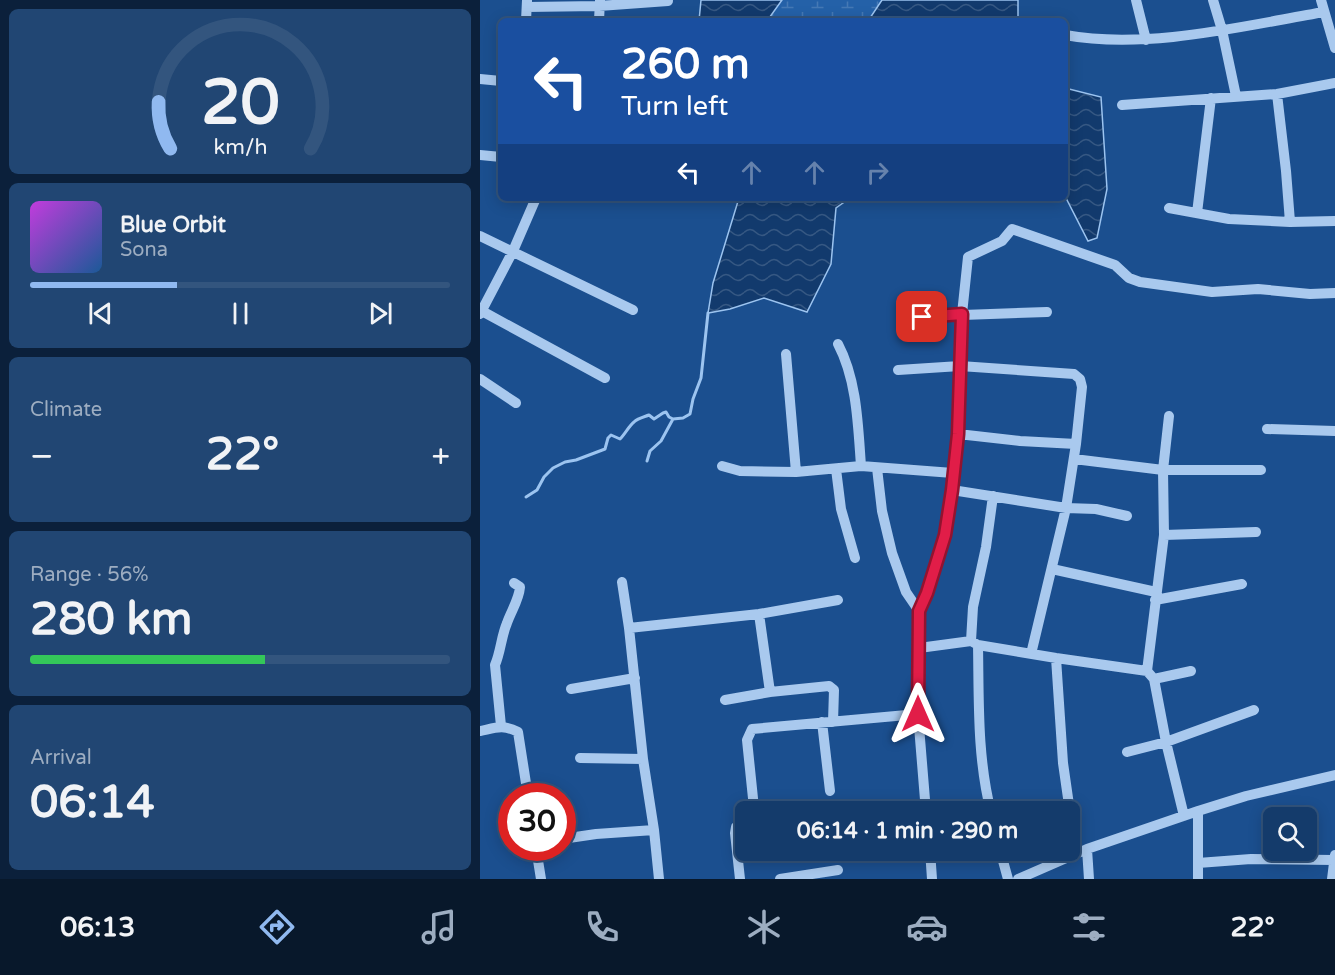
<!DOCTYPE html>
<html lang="en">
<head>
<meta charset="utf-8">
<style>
  :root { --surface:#143b6b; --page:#214673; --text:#f1f3f6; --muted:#9dadc1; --line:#33557e; --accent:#90b9f0 }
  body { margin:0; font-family:"Varela Round",sans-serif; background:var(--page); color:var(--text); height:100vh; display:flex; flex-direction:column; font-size:22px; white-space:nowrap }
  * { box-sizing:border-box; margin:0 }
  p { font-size:20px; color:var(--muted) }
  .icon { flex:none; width:33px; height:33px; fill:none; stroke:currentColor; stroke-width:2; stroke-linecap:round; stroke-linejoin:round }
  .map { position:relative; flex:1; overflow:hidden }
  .side { display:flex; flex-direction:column; gap:9px; padding:9px; background:#0b203b; width:480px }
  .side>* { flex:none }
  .banner { position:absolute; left:18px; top:18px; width:570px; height:183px; border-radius:9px; box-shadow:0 3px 15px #0003,0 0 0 2px var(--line); background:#1a4fa0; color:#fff; overflow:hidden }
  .tools { position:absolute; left:783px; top:807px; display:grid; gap:12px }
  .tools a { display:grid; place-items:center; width:54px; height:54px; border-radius:9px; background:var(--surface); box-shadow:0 3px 15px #0003,0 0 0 2px var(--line); font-size:30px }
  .speed { position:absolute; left:18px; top:783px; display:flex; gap:12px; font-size:30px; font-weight:700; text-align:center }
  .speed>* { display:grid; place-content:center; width:78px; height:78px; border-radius:50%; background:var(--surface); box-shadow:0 3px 15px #0003,0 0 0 2px var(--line); line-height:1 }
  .speed .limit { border:9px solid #d22; background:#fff; color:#111 }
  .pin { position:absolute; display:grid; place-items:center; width:51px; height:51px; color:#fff; margin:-26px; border-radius:12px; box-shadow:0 3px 9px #0006 }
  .me { position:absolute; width:66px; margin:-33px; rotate:0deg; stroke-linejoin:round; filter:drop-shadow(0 0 4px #0008) }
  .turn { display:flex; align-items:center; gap:21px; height:126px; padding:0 24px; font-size:27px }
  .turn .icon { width:78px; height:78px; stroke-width:2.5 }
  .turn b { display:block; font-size:42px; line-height:51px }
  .lanes { display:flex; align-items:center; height:57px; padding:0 24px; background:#0003; justify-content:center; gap:30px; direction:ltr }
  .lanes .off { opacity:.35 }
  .big { font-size:45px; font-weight:700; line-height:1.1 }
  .side .tile { flex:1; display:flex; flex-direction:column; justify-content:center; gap:9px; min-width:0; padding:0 21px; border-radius:9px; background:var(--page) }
  .side .dial { align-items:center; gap:0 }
  .dial svg { height:156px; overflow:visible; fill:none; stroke:var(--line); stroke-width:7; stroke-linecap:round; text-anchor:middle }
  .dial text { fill:var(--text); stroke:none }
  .song { display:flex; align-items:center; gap:18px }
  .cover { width:72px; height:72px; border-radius:9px; background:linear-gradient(135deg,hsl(290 70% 55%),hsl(210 70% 35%)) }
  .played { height:6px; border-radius:3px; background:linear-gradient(90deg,var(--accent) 35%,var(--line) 35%) }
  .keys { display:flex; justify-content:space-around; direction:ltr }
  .heat { display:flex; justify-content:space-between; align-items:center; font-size:33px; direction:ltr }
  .charge { height:9px; border-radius:4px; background:linear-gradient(90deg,#34c759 56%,var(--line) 0) }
  .trip { position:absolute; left:255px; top:801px; width:345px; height:60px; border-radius:9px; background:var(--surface); box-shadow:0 3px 15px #0003,0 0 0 2px var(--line); font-weight:700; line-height:60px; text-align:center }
  .menu { display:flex; height:96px; justify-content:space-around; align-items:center; background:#08182b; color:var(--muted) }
  .menu .icon { width:42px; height:42px }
  .menu .on { color:var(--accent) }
  .menu b { font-size:27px; color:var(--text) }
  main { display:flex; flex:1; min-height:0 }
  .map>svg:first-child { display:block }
  .wetland { fill:url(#wetland-marsh) }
  .water { fill:url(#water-waves); stroke:#9cc4f0; stroke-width:1.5 }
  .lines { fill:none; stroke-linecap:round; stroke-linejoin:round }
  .stream { stroke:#9cc4f0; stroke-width:3 }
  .minor { stroke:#a9c9ee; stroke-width:10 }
  .route-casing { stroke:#92132f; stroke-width:15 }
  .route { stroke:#e11d48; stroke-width:10 }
</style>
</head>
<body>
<main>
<section class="side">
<div class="tile dial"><svg viewBox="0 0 100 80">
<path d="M14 69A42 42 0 1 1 86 69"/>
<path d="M14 69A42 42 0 0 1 8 45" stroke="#90b9f0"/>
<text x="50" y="56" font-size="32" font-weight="700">20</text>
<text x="50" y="72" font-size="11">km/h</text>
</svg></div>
<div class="tile">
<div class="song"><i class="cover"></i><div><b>Blue Orbit</b><p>Sona</p></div></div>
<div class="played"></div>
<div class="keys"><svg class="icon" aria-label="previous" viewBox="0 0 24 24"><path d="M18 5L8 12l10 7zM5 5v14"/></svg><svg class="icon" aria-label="pause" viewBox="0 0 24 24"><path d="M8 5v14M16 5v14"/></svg><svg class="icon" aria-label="next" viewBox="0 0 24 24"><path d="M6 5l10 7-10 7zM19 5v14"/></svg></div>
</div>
<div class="tile"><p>Climate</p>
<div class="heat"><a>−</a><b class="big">22°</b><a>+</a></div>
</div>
<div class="tile"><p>Range · 56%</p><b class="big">280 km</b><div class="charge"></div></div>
<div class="tile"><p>Arrival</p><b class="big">06:14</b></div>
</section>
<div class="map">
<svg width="855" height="879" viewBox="0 0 855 879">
  <defs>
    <pattern id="wetland-marsh" width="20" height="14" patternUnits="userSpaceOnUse" patternTransform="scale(1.5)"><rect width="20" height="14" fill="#2461a8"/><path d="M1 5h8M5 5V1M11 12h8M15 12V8" fill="none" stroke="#4579b5"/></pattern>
    <pattern id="water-waves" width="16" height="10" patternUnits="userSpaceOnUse" patternTransform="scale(1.5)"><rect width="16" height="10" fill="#123a6d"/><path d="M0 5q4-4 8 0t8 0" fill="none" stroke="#365883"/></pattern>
  </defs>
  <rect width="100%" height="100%" fill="#1b4f8f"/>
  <path class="wetland" d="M302,0h100l-14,21h-101z"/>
  <path class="water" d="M221,0h81l-15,21h-68z
    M402,0h136v21h-150z
    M585,88l36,9 6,92 -10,49 -9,3 -23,-45z
    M259,198h111l-14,10 -5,56 -24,48 -43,-14 -34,11 -22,4 5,-30z"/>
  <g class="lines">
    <path class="stream" d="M167,461l3,-10 11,-10 12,-22 10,-1 7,-4 3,-15 8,-21 7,-65
      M46,497l11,-7 7,-13 9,-9 12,-6 11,-2 29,-11 3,-11 3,-3 9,4c5,-5 9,-13 14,-17 4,-4 10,-5 15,-7l5,4 9,-6 3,-1 3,5 4,2"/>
    <path class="minor" d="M656,0l10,40
      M733,0l9,30 14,66
      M841,0l14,48
      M47,7l72,-1 69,-5
      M46,21l1,-21
      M119,21l1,-21
      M585,35c82,15 178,-9 259,-23
      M0,79l21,2
      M797,94l9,77 4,51
      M642,105l155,-11 58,-11
      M0,155l21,2
      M689,208l60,11 61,3 45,-1
      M717,213l14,-115
      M0,236l153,74
      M0,310l125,68
      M0,314l33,-63 23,-53
      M427,317l140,-5
      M358,344c19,36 20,81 23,122
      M306,354l10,118
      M418,370l62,-4 114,8 6,5 2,8 -6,57 -10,64 -35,146
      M0,379l36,24
      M689,416l-6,54 1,65 -17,136 7,8 12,63 18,74
      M787,429l68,2
      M478,434l62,7 56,3
      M594,459l89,11h98
      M242,466l18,5 56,1 65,-6 92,7
      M397,468l5,43 10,42 14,39 13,19
      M356,469l5,40 14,49
      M472,490l114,18 30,1 31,7
      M684,535l92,-3
      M572,569l104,23
      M142,582l7,46 14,131 11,71 5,49
      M675,600l87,-16
      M279,614l11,78
      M149,628l130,-14 79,-14
      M491,641l2,-34 13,-60 7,-51
      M498,645c1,55 -1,112 13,167
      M439,648l52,-7 7,4 78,13 91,13
      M576,658l7,105 8,56 2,36
      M674,679l37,-8
      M91,689l64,-11
      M245,700l45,-8 59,-6 5,4 -1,32
      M342,722l8,69
      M21,726l-6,-61c6,-14 6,-28 12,-42 4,-12 12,-23 13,-36l-6,-4
      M0,731c15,-3 23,-7 38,1l10,64
      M647,752l39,-10 88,-32
      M100,758l63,1
      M718,811v68
      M273,812l1,-4 -7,-68 5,-11 166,-15
      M446,812l-8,-98 1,-103 9,-18 17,-58 7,-45 6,-56 4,-120 6,-57 34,-16 10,-12 103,36 14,13 11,4 72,10 46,-3 52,5 25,-1
      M82,839l34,-5 58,-4
      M56,848l5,31
      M607,849l2,30
      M450,850l2,29
      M520,850l8,29
      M718,863l53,-4 83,1
      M260,879l-5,-46 1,-6 10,-8
      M300,879l58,-9
      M538,879l69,-30 111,-38 48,-15 89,-21
      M852,879l3,-24"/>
  </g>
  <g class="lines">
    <g class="route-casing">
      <path id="route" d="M438,714l1,-103 8,-18 18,-58 7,-45 6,-56 4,-120 -40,3"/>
    </g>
    <use href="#route" class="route"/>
  </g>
</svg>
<div class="tools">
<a><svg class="icon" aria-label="search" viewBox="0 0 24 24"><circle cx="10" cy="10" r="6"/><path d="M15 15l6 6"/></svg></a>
</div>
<div class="speed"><div class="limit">30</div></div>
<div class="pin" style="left:442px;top:317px;background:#d93025"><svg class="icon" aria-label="arrive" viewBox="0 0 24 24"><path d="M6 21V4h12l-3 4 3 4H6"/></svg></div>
<svg class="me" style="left:438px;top:714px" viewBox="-20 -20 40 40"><path d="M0-17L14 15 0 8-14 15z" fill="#e11d48" stroke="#fff" stroke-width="4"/></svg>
<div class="trip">06:14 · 1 min · 290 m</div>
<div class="banner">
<div class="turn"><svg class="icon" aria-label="left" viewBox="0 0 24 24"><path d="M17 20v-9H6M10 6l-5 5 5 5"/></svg><div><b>260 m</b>Turn left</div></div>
<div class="lanes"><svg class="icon" aria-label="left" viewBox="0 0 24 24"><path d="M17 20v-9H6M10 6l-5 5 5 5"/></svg><svg class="icon off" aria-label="ahead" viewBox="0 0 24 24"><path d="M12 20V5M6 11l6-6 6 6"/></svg><svg class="icon off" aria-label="ahead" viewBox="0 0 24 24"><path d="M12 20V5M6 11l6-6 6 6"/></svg><svg class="icon off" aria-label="right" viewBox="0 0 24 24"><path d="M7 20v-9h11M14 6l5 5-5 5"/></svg></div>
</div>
</div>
</main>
<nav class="menu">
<b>06:13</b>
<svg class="icon on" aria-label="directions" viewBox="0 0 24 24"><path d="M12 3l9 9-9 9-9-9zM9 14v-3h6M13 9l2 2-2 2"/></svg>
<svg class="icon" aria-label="music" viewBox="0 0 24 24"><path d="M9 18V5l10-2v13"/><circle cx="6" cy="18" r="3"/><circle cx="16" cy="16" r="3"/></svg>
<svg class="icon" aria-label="phone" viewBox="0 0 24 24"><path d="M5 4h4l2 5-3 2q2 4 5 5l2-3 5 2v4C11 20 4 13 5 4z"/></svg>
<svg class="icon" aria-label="climate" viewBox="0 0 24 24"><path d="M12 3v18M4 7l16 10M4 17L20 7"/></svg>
<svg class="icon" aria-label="car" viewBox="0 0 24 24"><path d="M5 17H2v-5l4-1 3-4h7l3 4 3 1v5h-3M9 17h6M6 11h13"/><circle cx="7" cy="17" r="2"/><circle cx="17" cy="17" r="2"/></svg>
<svg class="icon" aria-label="filters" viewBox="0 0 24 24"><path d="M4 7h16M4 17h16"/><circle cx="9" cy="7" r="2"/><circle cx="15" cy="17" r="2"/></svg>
<b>22°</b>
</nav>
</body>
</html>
